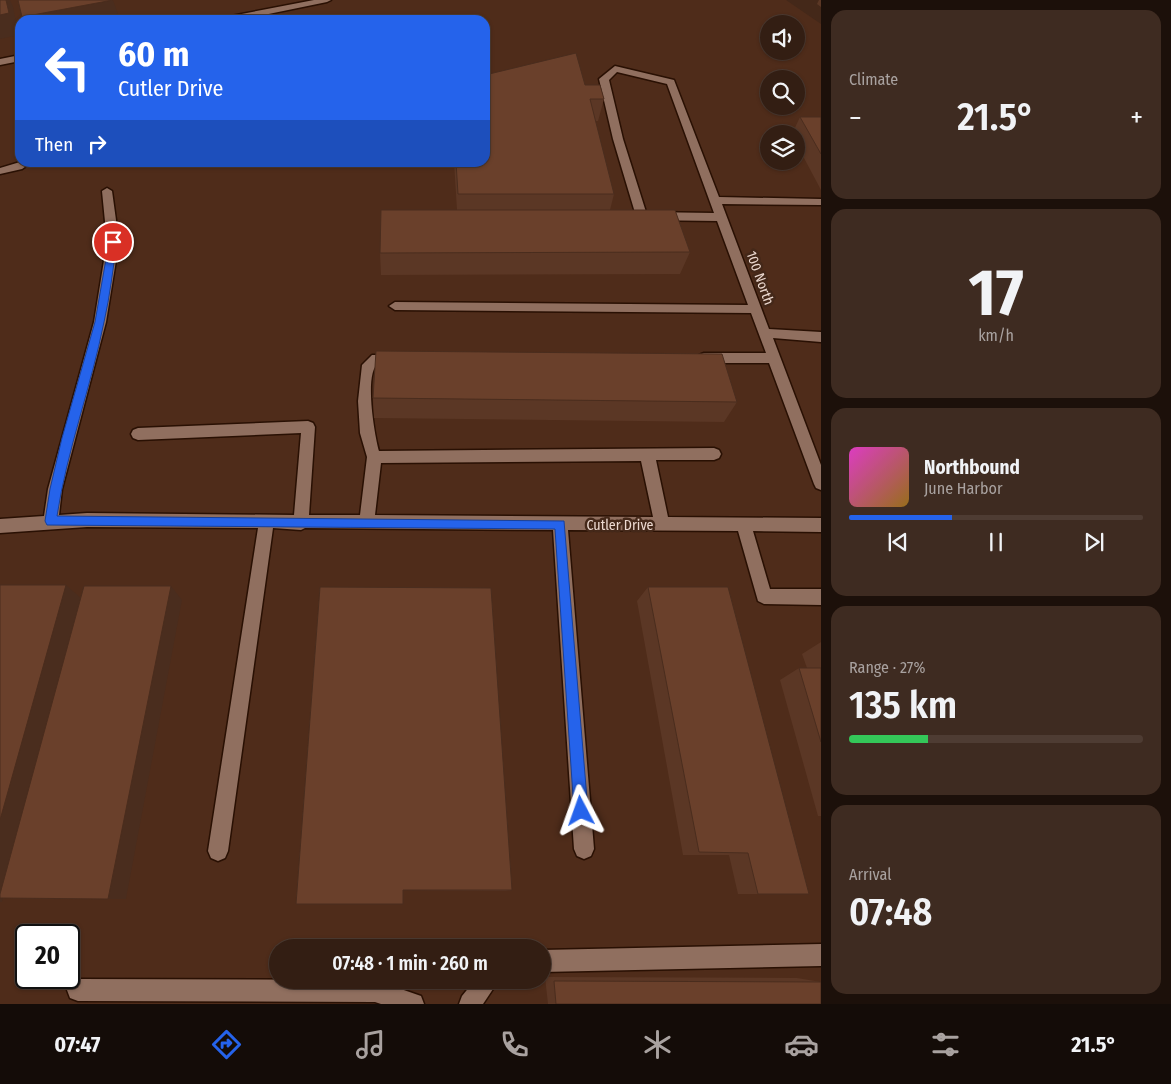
<!DOCTYPE html>
<html lang="en">
<head>
<meta charset="utf-8">
<style>
  :root { --surface:#331e13; --page:#3e2b21; --text:#f1f3f6; --muted:#a9a2a0; --line:#4e3c33; --accent:#2563eb }
  body { margin:0; font-family:"Fira Sans Condensed",sans-serif; background:var(--page); color:var(--text); height:100vh; display:flex; flex-direction:column; font-size:19px; white-space:nowrap }
  * { box-sizing:border-box; margin:0 }
  p { font-size:16px; color:var(--muted) }
  .icon { flex:none; width:28px; height:28px; fill:none; stroke:currentColor; stroke-width:2; stroke-linecap:round; stroke-linejoin:round }
  .map { position:relative; flex:1; overflow:hidden }
  .side { display:flex; flex-direction:column; gap:10px; padding:10px; background:#1c100a; width:350px }
  .side>* { flex:none }
  .hud { position:absolute; left:15px; top:15px; width:475px; height:152px; border-radius:15px; box-shadow:0 1px 4px #0004,0 0 0 1px var(--line); background:#2563eb; color:#fff; overflow:hidden }
  .buttons { position:absolute; left:760px; top:15px; display:grid; gap:10px }
  .buttons a { display:grid; place-items:center; width:45px; height:45px; border-radius:50%; background:var(--surface); box-shadow:0 1px 4px #0004,0 0 0 1px var(--line); font-size:25px }
  .speed { position:absolute; left:15px; top:924px; display:flex; gap:10px; font-size:25px; font-weight:700; text-align:center }
  .speed>* { display:grid; place-content:center; width:65px; height:65px; border-radius:50%; background:var(--surface); box-shadow:0 1px 4px #0004,0 0 0 1px var(--line); line-height:1 }
  .speed .limit { border:2px solid #111; border-radius:8px; background:#fff; color:#111 }
  .pin { position:absolute; display:grid; place-items:center; width:42px; height:42px; color:#fff; margin:-21px; border:2px solid #fff; border-radius:50%; box-shadow:0 1px 5px #0007 }
  .me { position:absolute; width:55px; margin:-28px; rotate:356deg; stroke-linejoin:round; filter:drop-shadow(0 0 4px #0008) }
  .turn { display:flex; align-items:center; gap:18px; height:105px; padding:0 20px; font-size:22px }
  .turn .icon { width:65px; height:65px; stroke-width:2.5 }
  .turn b { display:block; font-size:35px; line-height:42px }
  .then { display:flex; align-items:center; height:48px; padding:0 20px; background:#0003; gap:10px; font-size:19px }
  .big { font-size:38px; font-weight:600; line-height:1.1 }
  .side .card { flex:1; display:flex; flex-direction:column; justify-content:center; gap:8px; min-width:0; padding:0 18px; border-radius:15px; background:var(--page) }
  .side .dial { align-items:center; gap:0 }
  .dial b { font-size:65px; line-height:1 }
  .song { display:flex; align-items:center; gap:15px }
  .cover { width:60px; height:60px; border-radius:8px; background:linear-gradient(135deg,hsl(310 70% 55%),hsl(40 70% 35%)) }
  .played { height:5px; border-radius:2px; background:linear-gradient(90deg,var(--accent) 35%,var(--line) 35%) }
  .keys { display:flex; justify-content:space-around; direction:ltr }
  .heat { display:flex; justify-content:space-between; align-items:center; font-size:28px; direction:ltr }
  .charge { height:8px; border-radius:4px; background:linear-gradient(90deg,#34c759 27%,var(--line) 0) }
  .trip { position:absolute; left:269px; top:939px; width:282px; height:50px; border-radius:25px; background:var(--surface); box-shadow:0 1px 4px #0004,0 0 0 1px var(--line); font-weight:600; line-height:50px; text-align:center }
  .dock { display:flex; height:80px; justify-content:space-around; align-items:center; background:#140c08; color:var(--muted) }
  .dock .icon { width:35px; height:35px }
  .dock .on { color:var(--accent) }
  .dock b { font-size:22px; color:var(--text) }
  main { display:flex; flex:1; min-height:0 }
  .map>svg:first-child { display:block }
  .built { fill:#4f2c1a; fill-rule:evenodd }
  .lines { fill:none; stroke-linecap:round; stroke-linejoin:round }
  .minor-casing { stroke:#291003; stroke-width:3 }
  .minor { fill:#906f5f; fill-rule:evenodd }
  .wall { fill:#5b3725 }
  .shaded-wall { fill:#4a2d1e }
  .building { fill:#6a402b; stroke:#4a2d1e }
  .route { fill:#2563eb; stroke:#184099 }
  .labels { text-anchor:middle; dominant-baseline:central; stroke-width:5; stroke-linejoin:round; paint-order:stroke }
  .street-label { font-size:14px; fill:#ecd9d0; stroke:#442819 }
</style>
</head>
<body>
<main>
<div class="map">
<svg width="821" height="1004" viewBox="0 0 821 1004">
  <rect width="100%" height="100%" fill="#442819"/>
  <path class="built" d="M0,0h786l35,24v980h-821zM20,20h465v142h-465zM769,24h27v27h-27zM769,79h27v27h-27zM769,134h27v27h-27zM26,935h43v43h-43zM278,948h264v32h-264z"/>
  <g class="lines">
    <g class="minor-casing">
      <path id="minor" d="M314,0h17l-4,2 -88,18h-17l4,-3z
        M20,55v6l-20,4v-6z
        M615,66l59,14 45,117 102,2v6l-99,-1 47,125 52,3v10l-48,-4 48,127v25l-5,-2 -2,-4 -45,-121h-65l-5,-2 -2,-3 2,-3 5,-2h62l-15,-40 -356,-3 -6,-4 6,-4 353,3 -31,-84 -75,-1 -6,-4 -23,-77 -14,-60zM617,72l50,12 47,129 -68,-1 -23,-73 -14,-59z
        M20,162h12l-10,7 -22,5v-6z
        M107,188l5,3 7,51 -13,80 -44,167 -3,26 28,-2 207,2 7,-82 -163,7 -5,-2 -2,-4 2,-4 5,-2 170,-7 5,2 2,4 -6,88h51l7,-58 -7,-24 -2,-32 4,-36 10,-10h27l2,3 -2,3c-6,2 -14,0 -20,2 -16,8 -4,74 0,88l335,-3 5,2 2,4 -2,4 -5,2h-58l12,57 153,1v14l-68,-1 17,58h51v16l-57,-1 -6,-3 -20,-70 -170,-1 26,319 -3,7 -7,3 -7,-3 -3,-7 -21,-319 -248,-2 -4,2 -28,-2 -45,323 -3,7 -7,3 -7,-3 -3,-7 50,-323 -171,-1 -87,6v-14l44,-3 4,-27 46,-167 13,-80 -5,-51zM641,461l12,56 -278,-2 6,-52z
        M821,944v22l-279,6v-22z
        M78,979l297,1 46,16 3,8h-43l-6,-2 -297,-1 -8,-3 -3,-8 3,-8z
        M475,980h24l-16,24h-24l3,-8z"/>
    </g>
    <use href="#minor" class="minor"/>
  </g>
  <path class="wall" d="M819,0h2v7l-4,-3z
    M585,85l19,14 -6,22h-3l19,73 -4,16 80,42 -10,22 -299,1 -1,-22 77,-43 -3,-48h31z
    M800,117h21v73l-25,-47v-9h-4z
    M373,398l364,4 -13,20 -350,-4z
    M320,587l192,303 -6,1 -103,-1v14h-107z
    M648,587l161,307h-71l-9,-39h-46l-46,-254z
    M821,642v174h-3l-38,-136 19,-12h8l-5,-14z
    M545,977l252,1 24,4v22h-273z"/>
  <path class="shaded-wall" d="M6,0h4l3,7 6,28 -19,4v-24z
    M113,0l6,17 -15,3h-80l-2,-3z
    M66,585l16,14 -80,303h-2v-82z
    M171,586l11,14 -56,299h-18z"/>
  <path class="building" d="M0,0h6l3,13 -9,2z
    M18,0h95l-91,17z
    M576,53l9,32h15l4,14h-14l24,95h-156l-2,-32h29v-87z
    M800,117h21v37z
    M381,210h294l15,42 -310,1z
    M376,351l346,3 15,48 -364,-4z
    M0,585h66l-66,235z
    M84,586h87l-63,313 -108,-1v-4z
    M320,587l171,1 21,302h-109v14h-107z
    M648,587h80l81,307h-51l-10,-41 -49,-1z
    M799,668h22v74z
    M554,981l267,1v22h-265z"/>
  <path class="route" d="M113,239l4,3c-4,26 -7,54 -13,80 -13,65 -37,128 -47,194l507,5 24,290 -2,5 -5,2 -5,-2 -2,-5 -19,-282 -508,-4 -2,-4 5,-32 12,-51 33,-116 14,-80z"/>
  <g class="labels">
    <g class="street-label">
      <text transform="translate(760 278) rotate(70)">100 North</text>
      <text x="620" y="525">Cutler Drive</text>
    </g>
  </g>
</svg>
<div class="buttons">
<a><svg class="icon" aria-label="sound" viewBox="0 0 24 24"><path d="M4 9h4l5-4v14l-5-4H4zM17 9q2 3 0 6"/></svg></a>
<a><svg class="icon" aria-label="search" viewBox="0 0 24 24"><circle cx="10" cy="10" r="6"/><path d="M15 15l6 6"/></svg></a>
<a><svg class="icon" aria-label="layers" viewBox="0 0 24 24"><path d="M12 4l9 5-9 5-9-5zM3 14l9 5 9-5"/></svg></a>
</div>
<div class="speed"><div class="limit">20</div></div>
<div class="pin" style="left:113px;top:242px;background:#d93025"><svg class="icon" aria-label="arrive" viewBox="0 0 24 24"><path d="M6 21V4h12l-3 4 3 4H6"/></svg></div>
<svg class="me" style="left:581px;top:811px" viewBox="-20 -20 40 40"><path d="M0-17L14 15 0 8-14 15z" fill="#2563eb" stroke="#fff" stroke-width="4"/></svg>
<div class="trip">07:48 · 1 min · 260 m</div>
<div class="hud">
<div class="turn"><svg class="icon" aria-label="left" viewBox="0 0 24 24"><path d="M17 20v-9H6M10 6l-5 5 5 5"/></svg><div><b>60 m</b>Cutler Drive</div></div>
<div class="then">Then<svg class="icon" aria-label="right" viewBox="0 0 24 24"><path d="M7 20v-9h11M14 6l5 5-5 5"/></svg></div>
</div>
</div>
<section class="side">
<div class="card"><p>Climate</p>
<div class="heat"><a>−</a><b class="big">21.5°</b><a>+</a></div>
</div>
<div class="card dial"><b>17</b><p>km/h</p></div>
<div class="card">
<div class="song"><i class="cover"></i><div><b>Northbound</b><p>June Harbor</p></div></div>
<div class="played"></div>
<div class="keys"><svg class="icon" aria-label="previous" viewBox="0 0 24 24"><path d="M18 5L8 12l10 7zM5 5v14"/></svg><svg class="icon" aria-label="pause" viewBox="0 0 24 24"><path d="M8 5v14M16 5v14"/></svg><svg class="icon" aria-label="next" viewBox="0 0 24 24"><path d="M6 5l10 7-10 7zM19 5v14"/></svg></div>
</div>
<div class="card"><p>Range · 27%</p><b class="big">135 km</b><div class="charge"></div></div>
<div class="card"><p>Arrival</p><b class="big">07:48</b></div>
</section>
</main>
<nav class="dock">
<b>07:47</b>
<svg class="icon on" aria-label="directions" viewBox="0 0 24 24"><path d="M12 3l9 9-9 9-9-9zM9 14v-3h6M13 9l2 2-2 2"/></svg>
<svg class="icon" aria-label="music" viewBox="0 0 24 24"><path d="M9 18V5l10-2v13"/><circle cx="6" cy="18" r="3"/><circle cx="16" cy="16" r="3"/></svg>
<svg class="icon" aria-label="phone" viewBox="0 0 24 24"><path d="M5 4h4l2 5-3 2q2 4 5 5l2-3 5 2v4C11 20 4 13 5 4z"/></svg>
<svg class="icon" aria-label="climate" viewBox="0 0 24 24"><path d="M12 3v18M4 7l16 10M4 17L20 7"/></svg>
<svg class="icon" aria-label="car" viewBox="0 0 24 24"><path d="M5 17H2v-5l4-1 3-4h7l3 4 3 1v5h-3M9 17h6M6 11h13"/><circle cx="7" cy="17" r="2"/><circle cx="17" cy="17" r="2"/></svg>
<svg class="icon" aria-label="filters" viewBox="0 0 24 24"><path d="M4 7h16M4 17h16"/><circle cx="9" cy="7" r="2"/><circle cx="15" cy="17" r="2"/></svg>
<b>21.5°</b>
</nav>
</body>
</html>
